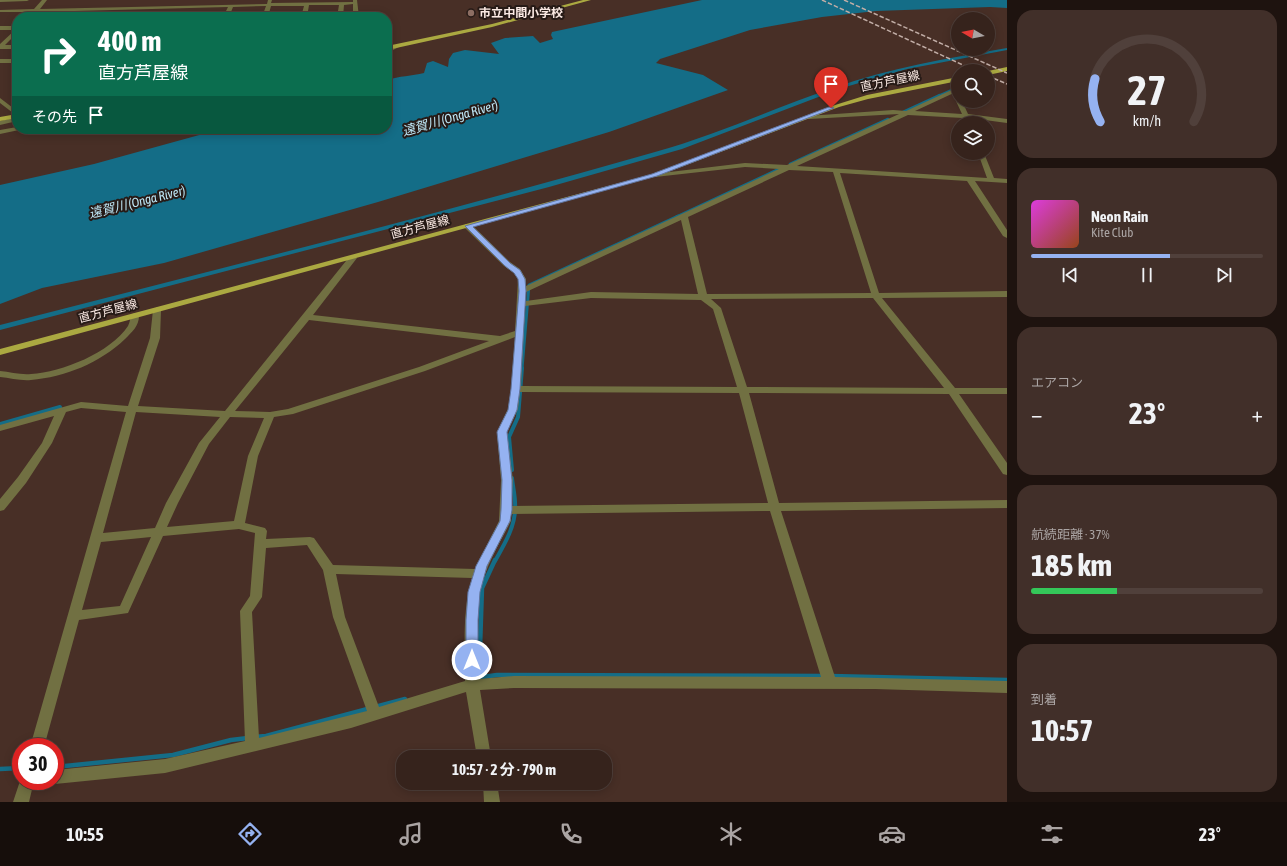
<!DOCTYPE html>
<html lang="ja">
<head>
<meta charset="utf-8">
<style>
  :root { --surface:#36231c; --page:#412f29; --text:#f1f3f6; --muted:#aaa4a3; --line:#50403b; --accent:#95b2f1 }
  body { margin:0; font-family:"Asap Condensed","Noto Sans JP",sans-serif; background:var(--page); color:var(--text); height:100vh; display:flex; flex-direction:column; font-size:15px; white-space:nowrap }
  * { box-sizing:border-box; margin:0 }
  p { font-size:13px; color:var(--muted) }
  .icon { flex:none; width:22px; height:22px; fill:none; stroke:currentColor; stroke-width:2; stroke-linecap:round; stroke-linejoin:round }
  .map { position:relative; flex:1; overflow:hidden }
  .drawer { display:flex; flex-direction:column; gap:10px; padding:10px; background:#1e130f; width:280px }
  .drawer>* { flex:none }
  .guide { position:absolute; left:12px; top:12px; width:380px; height:122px; border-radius:16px; box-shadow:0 2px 10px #0003,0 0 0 1px var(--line); background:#0b6e4f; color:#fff; overflow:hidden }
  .needle { width:26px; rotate:280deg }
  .controls { position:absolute; left:951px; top:12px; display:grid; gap:8px }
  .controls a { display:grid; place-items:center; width:44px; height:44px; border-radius:50%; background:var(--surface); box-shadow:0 2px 10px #0003,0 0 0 1px var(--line); font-size:20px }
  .speed { position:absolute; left:12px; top:738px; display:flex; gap:8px; font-size:20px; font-weight:700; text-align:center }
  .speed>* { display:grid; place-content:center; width:52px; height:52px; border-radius:50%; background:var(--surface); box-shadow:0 2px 10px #0003,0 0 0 1px var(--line); line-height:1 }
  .speed .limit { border:6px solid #d22; background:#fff; color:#111 }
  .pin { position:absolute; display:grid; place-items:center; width:34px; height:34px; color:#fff; margin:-41px -17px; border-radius:50% 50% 50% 0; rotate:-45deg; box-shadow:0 0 4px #0007 }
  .pin .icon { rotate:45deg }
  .me { position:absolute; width:44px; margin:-22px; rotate:0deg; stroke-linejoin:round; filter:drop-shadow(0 0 3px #0008) }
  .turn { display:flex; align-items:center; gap:14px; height:84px; padding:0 20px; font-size:18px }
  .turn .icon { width:52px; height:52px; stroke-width:2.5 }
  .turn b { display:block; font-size:28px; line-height:34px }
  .then { display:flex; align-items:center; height:38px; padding:0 20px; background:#0003; gap:8px; font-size:15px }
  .big { font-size:30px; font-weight:700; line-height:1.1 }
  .drawer .tile { flex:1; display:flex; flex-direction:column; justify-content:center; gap:6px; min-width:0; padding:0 14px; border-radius:16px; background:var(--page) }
  .drawer .dial { align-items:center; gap:0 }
  .dial svg { height:104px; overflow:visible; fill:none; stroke:var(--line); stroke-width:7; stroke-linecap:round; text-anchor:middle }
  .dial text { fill:var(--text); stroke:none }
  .song { display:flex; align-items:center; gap:12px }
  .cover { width:48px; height:48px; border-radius:6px; background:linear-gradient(135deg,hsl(300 70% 55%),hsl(20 70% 35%)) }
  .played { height:4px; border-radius:2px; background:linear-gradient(90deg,var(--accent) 60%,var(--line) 60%) }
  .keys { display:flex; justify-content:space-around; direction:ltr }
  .heat { display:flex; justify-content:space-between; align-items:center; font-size:22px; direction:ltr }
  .charge { height:6px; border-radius:3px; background:linear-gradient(90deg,#34c759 37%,var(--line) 0) }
  .trip { position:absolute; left:396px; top:750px; width:216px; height:40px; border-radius:16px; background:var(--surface); box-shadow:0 2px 10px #0003,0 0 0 1px var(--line); font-weight:700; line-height:40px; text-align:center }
  .tabs { display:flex; height:64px; justify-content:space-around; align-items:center; background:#160e0b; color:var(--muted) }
  .tabs .icon { width:28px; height:28px }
  .tabs .active { color:var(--accent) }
  .tabs b { font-size:18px; color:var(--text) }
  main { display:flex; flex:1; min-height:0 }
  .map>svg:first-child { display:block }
  .water { fill:#146d87 }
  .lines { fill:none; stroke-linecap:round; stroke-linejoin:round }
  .stream-far4 { stroke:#146d87; stroke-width:2 }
  .stream-far3 { stroke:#146d87; stroke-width:2.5 }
  .stream-far2 { stroke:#146d87; stroke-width:3 }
  .stream-far1 { stroke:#146d87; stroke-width:4 }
  .stream { stroke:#146d87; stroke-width:4.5 }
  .minor { fill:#717042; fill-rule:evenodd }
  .major { fill:#aba941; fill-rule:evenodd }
  .rail { stroke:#c1ada6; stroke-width:1.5; stroke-dasharray:4.5 2; stroke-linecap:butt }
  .route { fill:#95b2f1; stroke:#61749d }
  .education-dot { fill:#8d6e63; stroke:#261a16; stroke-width:1.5 }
  .labels { text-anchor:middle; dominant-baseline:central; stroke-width:4; stroke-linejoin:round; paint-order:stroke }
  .far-poi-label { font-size:12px; font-weight:bold; fill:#fbeae4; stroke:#261a16; text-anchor:start }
  .far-street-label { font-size:12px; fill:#fbeae4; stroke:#261a16 }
  .far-water-label { font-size:13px; font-style:italic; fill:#bde6f5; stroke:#261a16 }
</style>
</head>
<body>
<main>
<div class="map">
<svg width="1007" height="802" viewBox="0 0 1007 802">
  <rect width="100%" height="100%" fill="#482f26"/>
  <path class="water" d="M702,0h305v8l-17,-1 -114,4 -54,6 -72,13 -90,29 -4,4 47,12 25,15 -119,42 -231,70 -214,61 -122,25 -42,16v-119l94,-21 127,-35h166v-49c12,-4 25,-4 37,-7l3,-10 6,-2 15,6 1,-8 4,-6 12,-3 34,4 -8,-11 14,-5 28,-2 7,7 13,-4 -2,-4 1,-3z
    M1007,48v2l-100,19 -65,19 -160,61 -133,38 -549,143v-5c219,-56 438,-111 655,-173 61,-17 119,-44 178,-64 56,-20 116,-30 174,-40z"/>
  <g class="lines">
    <path class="stream-far4" d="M938,96l20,-9"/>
    <path class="stream-far3" d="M903,112l37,-17
      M790,164l98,-45
      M676,217l107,-50"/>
    <path class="stream-far2" d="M522,369l7,-84 149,-69"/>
    <path class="stream-far1" d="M0,424l60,-17
      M512,470l-3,-33 9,-20 4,-49
      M495,561c9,-16 20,-34 20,-52 1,-10 -2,-21 -3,-31"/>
    <path class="stream" d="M830,676l177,4
      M479,678l3,-90 13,-28
      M475,680l7,-3 15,-2 327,1
      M254,737l12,-1 139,-37
      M55,767l118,-12 58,-15 17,-2
      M0,769l21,-1"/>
    <path class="minor" d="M0,0h29l-2,1 -27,1z
      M42,0h5l-7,9 227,-5 1,-4h4l-1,3 82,-1v-2h4l2,17h-6v-13l-9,1 -1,12h-6l2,-12h-30l-2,12h-6l3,-11h-33l-3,11h-6l4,-11 -33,1 -4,10h-6l5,-10 -191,5 -4,2 -2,-1v-1h-31v-2l34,-1z
      M0,26h17v7l-12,12h12v4h-17v-5l15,-14h-15z
      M396,45l5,1 -14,7v-4z
      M0,59h17v4h-17z
      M958,87v4l-43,20 47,3 -6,-13 2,-2v2h4l6,13 39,5v4l-37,-5 1,3 -3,2 -2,-1 -3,-4 -55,-3 -111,51 190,12 -9,-25h6l10,25 13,1v4l-32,-2 32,49v8l-4,-2 -36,-55 -127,-8 39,120 128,-2v6l-125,1 73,90h52v6h-48l48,69v12l-4,-1 -54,-80 -200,-1 30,110 228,-3v8l-226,3 54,166 172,4v12l-132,-4 -361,-1 -34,2 11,67h-14l-11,-65 -115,36 -186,45 -110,11 -5,-2 5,-1v-11l110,-11 80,-18 -5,-130 10,-15 5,-63 -16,-4 -76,7 -35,77 -49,7 -35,127h-14l96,-335 -45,-4 -15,4 -14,31 -26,40 -22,27 -4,1v-12l18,-22 24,-34 12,-27 -54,15v-6l81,-23 47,4 22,-68 3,-28 4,-3 4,3 -1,28 -22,68 87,5 125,-155h3l4,2 -44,57 187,21 15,-5 3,-52 -4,-6 -10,-7 -39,-38v-4h6l39,38 10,7 6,10v7l253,-117 -34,-2 -90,10 -4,-2 2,-1 92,-11 42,2 112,-51 -90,5 -3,-2 1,-1 86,-6 13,1zM789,170l44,2 38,121 -164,1 -19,-77zM681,220l17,74 -107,-2 -65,9v-9zM591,298l110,2 12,9 24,78 -216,-1 4,-80zM873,298l71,90 -197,-1 -26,-79 -10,-9zM309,320l180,21 -70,26 -131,42 -18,3 -35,-1zM515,337l-4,52 -3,20 -11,23 4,48 -2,41 -24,48 -142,-4 -19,-27 -4,-1 -44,2 1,-8 -2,-3 -20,-5 13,-67 16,-39 19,-3 132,-43zM520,392l219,1 29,110 -257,3 2,-26 -6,-48 11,-23zM136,412l84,5 -21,26 -33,60 -11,25 -52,5zM230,417l34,1 -16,38 -14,65 -67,6 11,-24 31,-59zM770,511l51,166 -307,-1 -35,3c0,-28 -4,-59 1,-87 5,-25 19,-48 31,-71v-7zM151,537l-31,69 -38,4 19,-68zM307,545l16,25 10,47 34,94 -108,27 -7,-126 10,-15 4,-49zM336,574l136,4c-10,33 -7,70 -7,103l-86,26 -34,-90z
      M0,98l17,13v5l-17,-13z
      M17,117v4l-17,4v-4z
      M17,127v2h3l-1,1 -19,4v-4z
      M135,313l4,3c0,10 -7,16 -14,23 -25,24 -60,38 -94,41 -10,1 -21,-2 -31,-3v-6c10,1 21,4 31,3 31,-2 79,-21 97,-48 2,-4 2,-8 4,-12z
      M21,778v3h13l-5,21h-16z
      M483,783h14l3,19h-16z"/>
    <path class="major" d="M583,0h8l-99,27 -105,23v-4l105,-22z
      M1007,67v4l-19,4v-4z
      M958,77v4l-90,18 -29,8 -182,69 -657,179v-6l653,-175 182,-69 32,-10z
      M17,114v4l-17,3v-4z"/>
    <path class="rail" d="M822,0l154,71
      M844,0l163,73
      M988,76l19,8"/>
  </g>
  <path class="route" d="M829,107l5,1 -177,68 -184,51 37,36 10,7 5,9 1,12 -6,98 -3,21 -10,22 5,48v30l-2,11 -23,45 -7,26 -2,28v40l-1,3 -5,2 -4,-2 -2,-3v-40l2,-28 8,-26 24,-45 1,-11 1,-30 -5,-48 11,-22 3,-21 8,-98 -1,-12 -4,-6 -9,-7 -40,-40 187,-52z"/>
  <circle class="education-dot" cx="471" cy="13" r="4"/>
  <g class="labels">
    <g class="far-poi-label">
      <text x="479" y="13">市立中間小学校</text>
    </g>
    <g class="far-street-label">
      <text transform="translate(890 81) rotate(-12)">直方芦屋線</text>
      <text transform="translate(420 227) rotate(-15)">直方芦屋線</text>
      <text transform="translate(108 311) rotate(-15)">直方芦屋線</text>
    </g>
    <g class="far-water-label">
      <text transform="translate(450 118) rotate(-16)">遠賀川 (Onga River)</text>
      <text transform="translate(137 202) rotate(-14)">遠賀川 (Onga River)</text>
    </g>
  </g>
</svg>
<div class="controls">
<a><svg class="needle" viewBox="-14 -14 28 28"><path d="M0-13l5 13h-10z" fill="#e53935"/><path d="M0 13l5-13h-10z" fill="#aaa4a3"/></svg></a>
<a><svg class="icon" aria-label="search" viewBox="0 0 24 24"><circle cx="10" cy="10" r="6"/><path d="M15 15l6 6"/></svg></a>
<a><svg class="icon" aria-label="layers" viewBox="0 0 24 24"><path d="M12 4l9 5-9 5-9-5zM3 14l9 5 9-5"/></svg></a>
</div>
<div class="speed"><div class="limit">30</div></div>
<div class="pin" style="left:831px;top:108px;background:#d93025"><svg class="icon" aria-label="arrive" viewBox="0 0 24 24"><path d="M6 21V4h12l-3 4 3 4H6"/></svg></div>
<svg class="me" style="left:472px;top:660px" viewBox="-20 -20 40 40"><circle r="17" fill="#95b2f1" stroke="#fff" stroke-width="3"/><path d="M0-11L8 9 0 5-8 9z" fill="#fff"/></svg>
<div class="trip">10:57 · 2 分 · 790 m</div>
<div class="guide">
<div class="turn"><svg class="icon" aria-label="right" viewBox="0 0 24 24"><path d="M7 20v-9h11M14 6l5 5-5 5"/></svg><div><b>400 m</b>直方芦屋線</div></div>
<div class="then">その先<svg class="icon" aria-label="arrive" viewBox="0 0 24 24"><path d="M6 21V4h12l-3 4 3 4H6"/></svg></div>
</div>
</div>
<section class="drawer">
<div class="tile dial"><svg viewBox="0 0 100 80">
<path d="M14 69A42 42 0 1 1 86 69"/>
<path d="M14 69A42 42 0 0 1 10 36" stroke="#95b2f1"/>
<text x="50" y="56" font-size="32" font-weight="700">27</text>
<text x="50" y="72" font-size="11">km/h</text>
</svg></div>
<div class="tile">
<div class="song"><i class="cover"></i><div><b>Neon Rain</b><p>Kite Club</p></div></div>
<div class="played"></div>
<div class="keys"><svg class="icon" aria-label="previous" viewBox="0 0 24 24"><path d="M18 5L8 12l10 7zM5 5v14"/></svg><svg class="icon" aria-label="pause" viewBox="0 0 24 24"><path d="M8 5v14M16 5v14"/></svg><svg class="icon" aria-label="next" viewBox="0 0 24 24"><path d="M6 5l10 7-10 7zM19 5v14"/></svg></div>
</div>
<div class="tile"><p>エアコン</p>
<div class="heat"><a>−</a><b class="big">23°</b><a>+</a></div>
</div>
<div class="tile"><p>航続距離 · 37%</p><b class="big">185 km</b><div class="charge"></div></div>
<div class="tile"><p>到着</p><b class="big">10:57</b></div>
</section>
</main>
<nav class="tabs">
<b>10:55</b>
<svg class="icon active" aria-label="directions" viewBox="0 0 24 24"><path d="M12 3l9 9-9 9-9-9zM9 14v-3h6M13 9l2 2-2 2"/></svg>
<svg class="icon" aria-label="music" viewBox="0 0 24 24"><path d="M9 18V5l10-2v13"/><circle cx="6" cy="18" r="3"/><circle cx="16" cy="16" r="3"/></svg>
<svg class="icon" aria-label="phone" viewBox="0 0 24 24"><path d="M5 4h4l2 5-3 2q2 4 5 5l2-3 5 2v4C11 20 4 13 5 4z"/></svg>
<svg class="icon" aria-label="climate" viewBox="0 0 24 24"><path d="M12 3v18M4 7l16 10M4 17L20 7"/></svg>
<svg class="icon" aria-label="car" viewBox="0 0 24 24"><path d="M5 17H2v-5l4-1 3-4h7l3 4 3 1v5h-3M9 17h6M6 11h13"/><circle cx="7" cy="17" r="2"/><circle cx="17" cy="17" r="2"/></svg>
<svg class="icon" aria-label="filters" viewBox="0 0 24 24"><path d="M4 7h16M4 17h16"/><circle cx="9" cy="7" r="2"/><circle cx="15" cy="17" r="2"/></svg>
<b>23°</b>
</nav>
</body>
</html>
